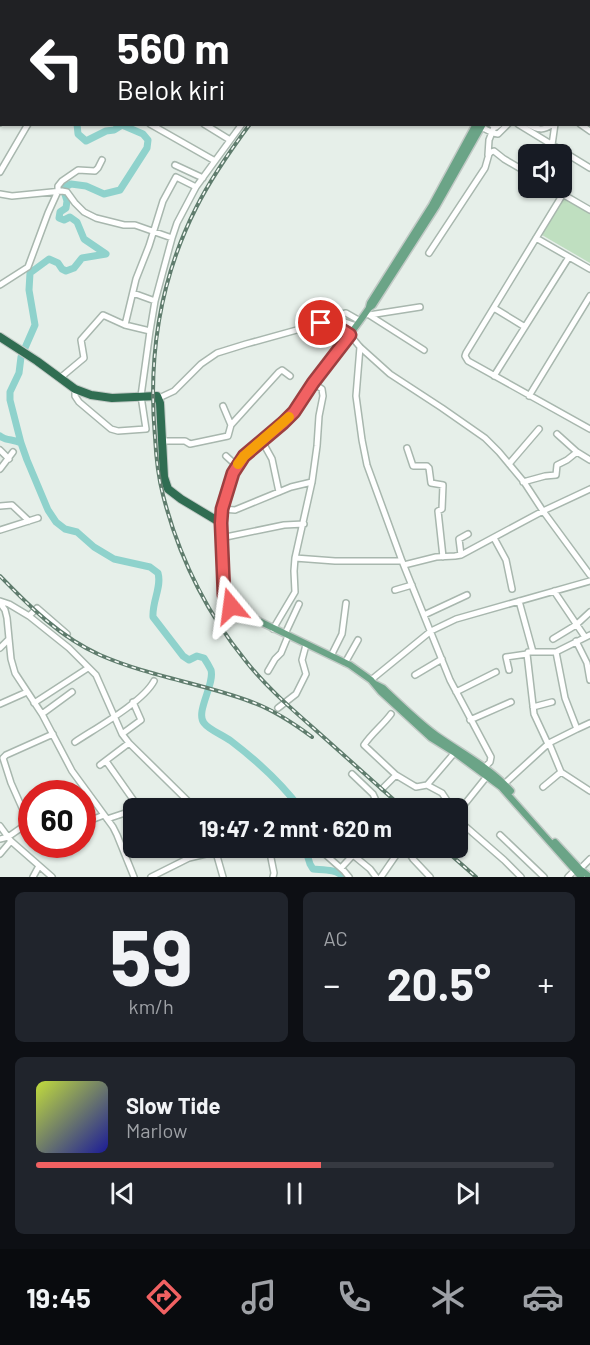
<!DOCTYPE html>
<html lang="id">
<head>
<meta charset="utf-8">
<style>
  :root { --surface:#171b24; --page:#20242c; --text:#f1f3f6; --muted:#9ea1a6; --line:#363941; --accent:#f16162 }
  body { margin:0; font-family:Barlow,sans-serif; background:var(--page); color:var(--text); height:100vh; display:flex; flex-direction:column; font-size:22px; white-space:nowrap }
  * { box-sizing:border-box; margin:0 }
  p { font-size:20px; color:var(--muted) }
  .icon { flex:none; width:33px; height:33px; fill:none; stroke:currentColor; stroke-width:2; stroke-linecap:round; stroke-linejoin:round }
  .map { position:relative; height:877px; overflow:hidden }
  .sheet { display:flex; flex-direction:column; gap:15px; padding:15px; background:#0d0f14; flex:1 }
  .sheet>* { flex:none }
  .guide { position:absolute; left:0px; top:0px; width:591px; height:126px; box-shadow:0 2px 4px #0004; background:#202124; color:#fff; overflow:hidden }
  .buttons { position:absolute; left:518px; top:144px; display:grid; gap:12px }
  .buttons a { display:grid; place-items:center; width:54px; height:54px; border-radius:9px; background:var(--surface); box-shadow:0 2px 4px #0004; font-size:30px }
  .speed { position:absolute; left:18px; top:780px; display:flex; gap:12px; font-size:30px; font-weight:700; text-align:center }
  .speed>* { display:grid; place-content:center; width:78px; height:78px; border-radius:50%; background:var(--surface); box-shadow:0 2px 4px #0004; line-height:1 }
  .speed .limit { border:9px solid #d22; background:#fff; color:#111 }
  .pin { position:absolute; display:grid; place-items:center; width:51px; height:51px; color:#fff; margin:-26px; border:3px solid #fff; border-radius:50%; box-shadow:0 2px 6px #0007 }
  .me { position:absolute; width:66px; margin:-33px; rotate:344deg; stroke-linejoin:round; filter:drop-shadow(0 0 4px #0008) }
  .turn { display:flex; align-items:center; gap:21px; height:126px; padding:0 18px; font-size:27px }
  .turn .icon { width:78px; height:78px; stroke-width:2.5 }
  .turn b { display:block; font-size:42px; line-height:51px }
  .big { font-size:45px; font-weight:700; line-height:1.1 }
  .sheet .tile { flex:1; display:flex; flex-direction:column; justify-content:center; gap:9px; min-width:0; padding:0 21px; border-radius:9px; background:var(--page) }
  .sheet .dial { align-items:center; gap:0 }
  .dial b { font-size:78px; line-height:1 }
  .song { display:flex; align-items:center; gap:18px }
  .cover { width:72px; height:72px; border-radius:9px; background:linear-gradient(135deg,hsl(70 70% 55%),hsl(240 70% 35%)) }
  .played { height:6px; border-radius:3px; background:linear-gradient(90deg,var(--accent) 55%,var(--line) 55%) }
  .keys { display:flex; justify-content:space-around; direction:ltr }
  .heat { display:flex; justify-content:space-between; align-items:center; font-size:33px; direction:ltr }
  .sheet .tiles { flex:1; display:grid; gap:15px; grid-template-columns:1fr 1fr }
  .tile:last-child { grid-column:span 2 }
  .trip { position:absolute; left:123px; top:798px; width:345px; height:60px; border-radius:9px; background:var(--surface); box-shadow:0 2px 4px #0004; font-weight:700; line-height:60px; text-align:center }
  .menu { display:flex; height:96px; justify-content:space-around; align-items:center; background:#090b0e; color:var(--muted) }
  .menu .icon { width:42px; height:42px }
  .menu .selected { color:var(--accent) }
  .menu b { font-size:27px; color:var(--text) }
  .map>svg:first-child { display:block }
  .green { fill:#bfdfc0 }
  .lines { fill:none; stroke-linecap:round; stroke-linejoin:round }
  .river { stroke:#8fd2cc; stroke-width:7 }
  .minor-casing { stroke:#a8b7ae; stroke-width:8 }
  .major-casing { stroke:#c2cac6; stroke-width:9 }
  .highway-casing { stroke:#c2cac6; stroke-width:10 }
  .minor { stroke:#fff; stroke-width:5 }
  .major { stroke:#6ba487; stroke-width:6 }
  .highway { stroke:#306d52; stroke-width:8 }
  .rail-casing { stroke:#5f7c6d; stroke-width:4 }
  .rail { stroke:#f7fbf8; stroke-width:1.5; stroke-dasharray:4.5; stroke-linecap:butt }
  .route-casing { stroke:#9d3f40; stroke-width:15 }
  .route { stroke:#f16162; stroke-width:10 }
  .slow { stroke:#f59e0b; stroke-width:10 }
</style>
</head>
<body>
<div class="map">
<svg width="590" height="877" viewBox="0 0 590 877">
  <rect width="100%" height="100%" fill="#e6efe9"/>
  <path class="green" d="M564,198l26,15v50l-48,-28z"/>
  <g class="lines">
    <path class="river" d="M136,0l3,2
      M77,124l1,10 8,7 20,-10 8,-1 8,-5 21,9 5,6 -1,8 -27,42 -16,4 -18,-8 -15,-2 -8,4 4,13 -1,7 -6,4 -1,6 5,2 6,-3 7,5 7,17 22,15 -24,4 -8,10 -8,3 -4,-2 -4,-6 -9,-4 -19,14 -1,17 6,35 -14,32 -2,16 -9,19v8l11,43 6,17 21,50 8,12 9,7 12,3 17,15 20,12 36,8 8,6c4,14 -6,28 -5,44l30,39 6,4 8,-4 7,2c2,3 5,8 7,12 4,14 -16,42 -7,53 5,7 19,12 27,18 25,19 50,42 69,67
      M0,436c6,5 14,3 21,7
      M305,848l5,16 3,5c12,1 22,0 31,8"/>
    <g class="minor-casing">
      <path id="minor" d="M89,0l9,2
        M256,0l3,2
        M305,0l2,2
        M3,2l1,-2
        M34,2v-2
        M53,2v-2
        M64,2v-2
        M74,2l1,-2
        M185,2l1,-2
        M284,2l2,-2
        M345,2l1,-2
        M0,11l2,-4
        M0,30l2,1
        M590,69v-1
        M0,123l2,-2
        M150,124l65,37
        M204,124l26,16
        M491,124l5,3 4,-3
        M518,124l72,44
        M528,124c10,6 15,7 25,0
        M580,124l10,7
        M479,126l14,7 5,1 10,-10
        M552,145l3,-21
        M489,154l2,-2 3,-1 10,8 24,14
        M488,155l1,-15 5,-13
        M175,165l28,13
        M0,172l28,-48
        M552,188l38,22
        M0,194l12,2 50,-5 5,1 8,11 9,9 12,6 28,7h11l37,13
        M563,194l-97,159 -1,3 3,5 122,68
        M536,238l54,31
        M429,253l56,-85 4,-14
        M0,285l28,-18 20,-54 10,-22v-5l4,-5 16,-11 17,1 3,-3 4,-8
        M133,293l22,8
        M494,308l31,19
        M366,313l58,37
        M369,315l51,-8
        M333,320l5,-5 8,-2 14,8
        M324,323l13,4 13,8 10,12 30,27 52,34 43,30 14,14 25,30 19,29 47,64
        M125,325l11,-46 13,-33 14,-45 13,-24 20,10
        M360,347l-4,49 6,44 5,25 35,96 48,119 41,77 -1,5 -7,7
        M494,376l75,-119
        M60,378l24,-20 -3,-18 22,-25 22,10 25,6
        M75,389v7l4,6 32,27 7,2 28,-2 -5,-33 9,-65 5,-30 17,-63 5,-15 19,-36 46,-63
        M529,396l61,-100
        M159,398l15,-7 27,-27 16,-11 29,-9 83,-23 16,1 11,4
        M223,406l8,19
        M162,441h23l5,3 38,-8 3,-11 48,-53 3,-2 8,6
        M262,441l10,18 7,33
        M407,448l6,18h14l2,2 2,15 12,2 -1,24 -4,2 5,46
        M0,450l9,9
        M577,452l13,8
        M226,456l11,10
        M509,464l30,-35
        M0,469l13,-17
        M523,482l22,-6 11,-1 1,-10 10,-5 10,-8 -20,-18
        M0,506l12,-1 17,16
        M222,509l13,1 56,-23 21,-5
        M0,530l38,-12
        M221,538l63,-13 20,-1
        M494,538l12,22 6,29
        M461,555l-2,-16 9,-5
        M295,558l40,3h67
        M404,565l32,-8 19,-1 6,-1 82,-44 47,-22
        M395,590l17,-5
        M554,591l31,46
        M0,601l9,3 20,12 40,32 27,27 26,59 7,9 66,65
        M519,601l14,51
        M0,603l5,7 2,8 4,41 4,14 27,41 30,57 41,56 4,8 17,42
        M424,615l43,-20
        M29,616l8,-8 30,26
        M273,629l22,-37 -1,-21 1,-13 17,-76 5,-36 2,-30 4,-20 -1,-7 -9,-6
        M285,634l14,-30
        M553,639l23,-14 14,-13
        M576,641l11,22 3,17
        M0,648l8,-8
        M556,652l9,46 12,31
        M331,656l11,-22 4,-31
        M345,663l13,-23
        M509,670l-3,-13 21,-3
        M268,671l7,-12 6,-6 7,-17
        M415,675l27,-16
        M371,680l60,-49 25,-12 134,-38
        M456,692l40,-20
        M34,703l54,-35
        M0,704l27,-12
        M533,707l19,-5
        M278,708l18,-14 10,-20 -4,-14 4,-15
        M42,714l30,-22
        M391,714c-8,11 -19,19 -27,31l32,30
        M470,720l41,-18
        M122,734l19,-14 -8,-18
        M75,742c21,-14 68,-40 79,-61
        M549,743l12,29 29,19
        M548,744l-14,-30 -7,-60 1,-2h28l34,-17
        M106,761l33,47
        M100,765l29,-22
        M352,774l21,20 6,13
        M427,785l29,-34
        M502,786l47,-43 28,-14 13,-6
        M543,787l18,-15
        M383,788l13,-13 20,12 11,-2 15,8 10,15
        M372,808l5,-1 5,1
        M23,810l-12,-27 -8,-25 3,-3 47,-21
        M458,810l6,-5 24,-30
        M107,819l27,-9
        M458,820l46,40 17,17
        M82,821l9,-1 13,-5
        M28,823l-5,-13 4,-3 5,-2
        M0,826l11,15 41,36
        M500,835l44,42
        M0,839l8,-2 20,-14 4,-1
        M269,848l5,25 -1,4
        M318,848l26,23 5,6
        M406,848l7,11 17,18
        M215,849l8,28
        M0,854l11,-13
        M353,855l7,-7
        M341,868l12,-13 17,14 6,8
        M580,869l10,-10
        M33,877l6,-11
        M151,877l38,-19 42,-10
        M381,877l20,-29
        M568,877l6,-6"/>
    </g>
    <g class="major-casing">
      <path id="major" d="M530,2v-2
        M536,2v-2
        M483,124l-47,83 -63,98 -4,3c-17,25 -37,49 -55,73 -7,10 -13,21 -20,31 -18,22 -49,34 -61,61 -17,41 -11,79 -9,122l4,7 6,7 116,56 21,15 10,12 50,46 24,15 46,34 80,90
        M369,307l1,-4 62,-98 44,-81
        M375,684l8,4c17,16 34,33 53,47 24,17 55,33 75,56
        M555,842l25,27 10,8"/>
    </g>
    <g class="highway-casing">
      <path id="highway" d="M0,337l37,24 38,28 16,6 21,3 45,-2 3,7 4,74 4,12 13,10 40,24"/>
    </g>
    <use href="#minor" class="minor"/>
    <use href="#major" class="major"/>
    <use href="#highway" class="highway"/>
    <g class="rail-casing">
      <path id="rail" d="M357,2l1,-2
        M250,124c-20,27 -39,54 -54,84 -36,71 -48,150 -41,229 1,19 3,39 8,58 15,59 43,117 82,165 21,27 48,50 74,73 28,25 56,50 84,75
        M0,576c30,31 60,61 100,79 48,21 100,28 149,46 23,8 43,21 63,36
        M443,848l33,29"/>
    </g>
    <use href="#rail" class="rail"/>
  </g>
  <g class="lines">
    <g class="route-casing">
      <path id="route" d="M231,606l-7,-11 -3,-72 1,-14 11,-36 11,-17 39,-33 11,-11 19,-29 37,-48c-9,-6 -18,-12 -29,-12"/>
    </g>
    <use href="#route" class="route"/>
    <path class="slow" d="M238,464l6,-8 45,-39"/>
  </g>
</svg>
<div class="buttons">
<a><svg class="icon" aria-label="sound" viewBox="0 0 24 24"><path d="M4 9h4l5-4v14l-5-4H4zM17 9q2 3 0 6"/></svg></a>
</div>
<div class="speed"><div class="limit">60</div></div>
<div class="pin" style="left:321px;top:323px;background:#d93025"><svg class="icon" aria-label="arrive" viewBox="0 0 24 24"><path d="M6 21V4h12l-3 4 3 4H6"/></svg></div>
<svg class="me" style="left:231px;top:606px" viewBox="-20 -20 40 40"><path d="M0-17L14 15 0 8-14 15z" fill="#f16162" stroke="#fff" stroke-width="4"/></svg>
<div class="trip">19:47 · 2 mnt · 620 m</div>
<div class="guide">
<div class="turn"><svg class="icon" aria-label="left" viewBox="0 0 24 24"><path d="M17 20v-9H6M10 6l-5 5 5 5"/></svg><div><b>560 m</b>Belok kiri</div></div>
</div>
</div>
<section class="sheet">
<div class="tiles">
<div class="tile dial"><b>59</b><p>km/h</p></div>
<div class="tile"><p>AC</p>
<div class="heat"><a>−</a><b class="big">20.5°</b><a>+</a></div>
</div>
<div class="tile">
<div class="song"><i class="cover"></i><div><b>Slow Tide</b><p>Marlow</p></div></div>
<div class="played"></div>
<div class="keys"><svg class="icon" aria-label="previous" viewBox="0 0 24 24"><path d="M18 5L8 12l10 7zM5 5v14"/></svg><svg class="icon" aria-label="pause" viewBox="0 0 24 24"><path d="M8 5v14M16 5v14"/></svg><svg class="icon" aria-label="next" viewBox="0 0 24 24"><path d="M6 5l10 7-10 7zM19 5v14"/></svg></div>
</div>
</div>
</section>
<nav class="menu">
<b>19:45</b>
<svg class="icon selected" aria-label="directions" viewBox="0 0 24 24"><path d="M12 3l9 9-9 9-9-9zM9 14v-3h6M13 9l2 2-2 2"/></svg>
<svg class="icon" aria-label="music" viewBox="0 0 24 24"><path d="M9 18V5l10-2v13"/><circle cx="6" cy="18" r="3"/><circle cx="16" cy="16" r="3"/></svg>
<svg class="icon" aria-label="phone" viewBox="0 0 24 24"><path d="M5 4h4l2 5-3 2q2 4 5 5l2-3 5 2v4C11 20 4 13 5 4z"/></svg>
<svg class="icon" aria-label="climate" viewBox="0 0 24 24"><path d="M12 3v18M4 7l16 10M4 17L20 7"/></svg>
<svg class="icon" aria-label="car" viewBox="0 0 24 24"><path d="M5 17H2v-5l4-1 3-4h7l3 4 3 1v5h-3M9 17h6M6 11h13"/><circle cx="7" cy="17" r="2"/><circle cx="17" cy="17" r="2"/></svg>
</nav>
</body>
</html>
